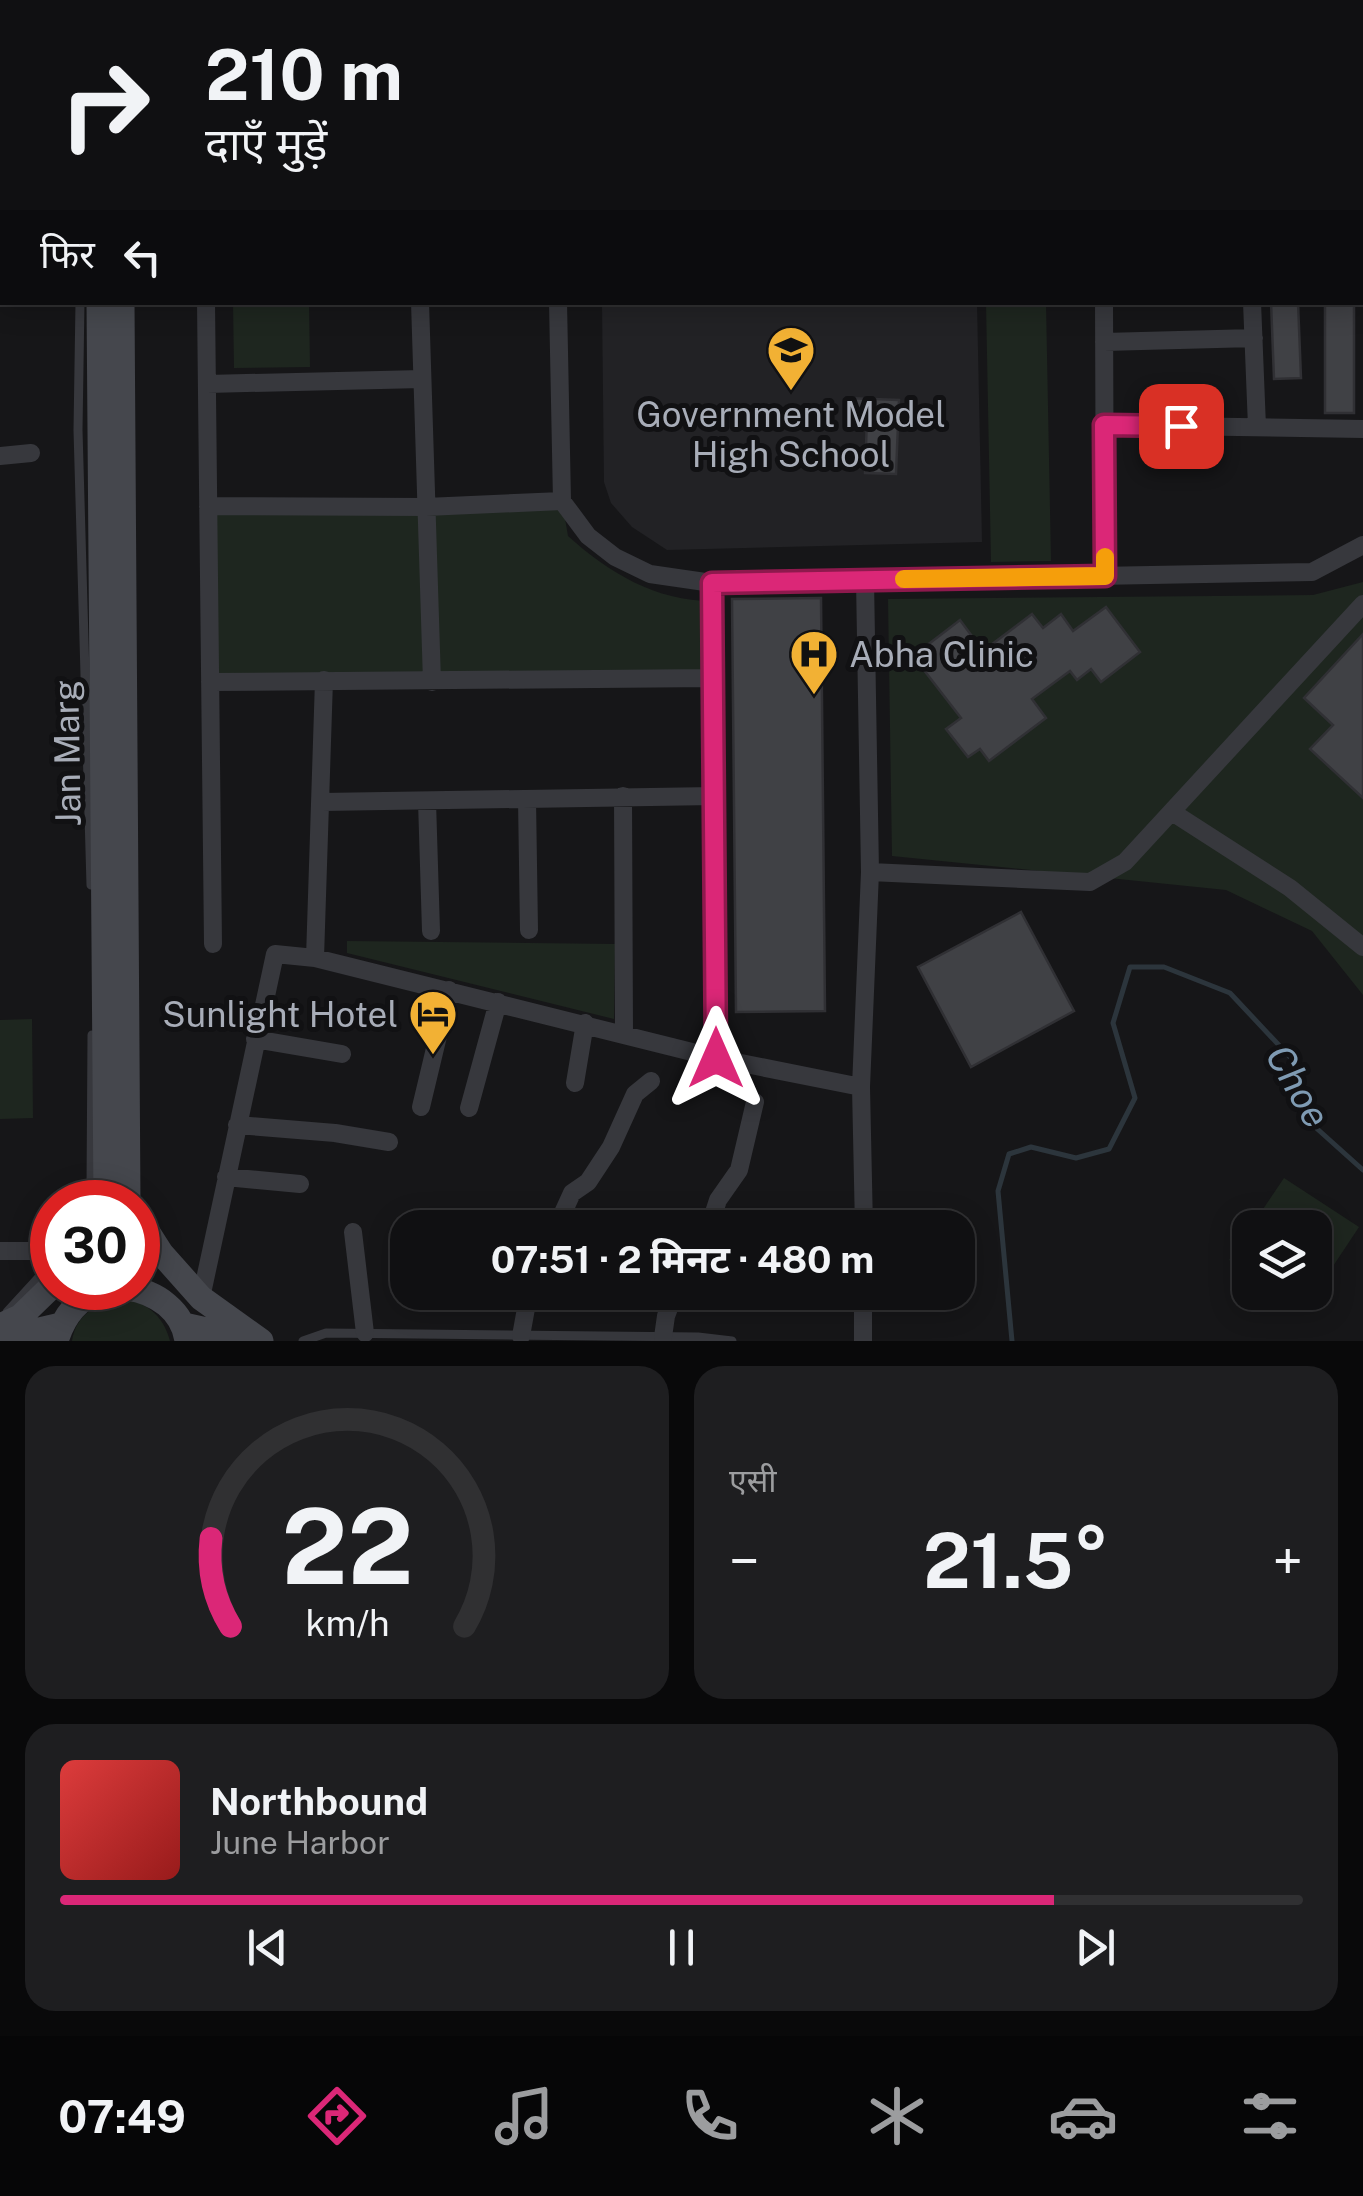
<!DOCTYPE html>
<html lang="hi">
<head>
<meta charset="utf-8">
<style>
  :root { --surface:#101012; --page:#1e1e20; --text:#f1f3f6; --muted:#9c9d9f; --line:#303032; --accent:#db2777 }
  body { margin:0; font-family:"Public Sans","Noto Sans Devanagari",sans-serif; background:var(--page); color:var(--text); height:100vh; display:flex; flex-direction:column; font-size:38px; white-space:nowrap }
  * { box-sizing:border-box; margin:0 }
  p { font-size:32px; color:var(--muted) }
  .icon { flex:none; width:55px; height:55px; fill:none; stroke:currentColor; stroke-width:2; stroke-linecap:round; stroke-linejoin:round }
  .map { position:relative; height:1341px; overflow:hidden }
  .sheet { display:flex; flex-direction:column; gap:25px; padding:25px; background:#09090a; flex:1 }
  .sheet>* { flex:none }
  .hud { position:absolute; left:0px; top:0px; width:1365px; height:305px; box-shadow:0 5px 25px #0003,0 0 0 2px var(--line); background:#101012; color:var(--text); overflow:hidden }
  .controls { position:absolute; left:1232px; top:1210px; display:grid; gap:20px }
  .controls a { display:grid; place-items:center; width:100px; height:100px; border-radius:20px; background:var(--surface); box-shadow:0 5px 25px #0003,0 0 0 2px var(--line); font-size:50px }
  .speed { position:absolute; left:30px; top:1180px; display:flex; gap:20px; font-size:50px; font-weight:700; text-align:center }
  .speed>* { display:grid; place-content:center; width:130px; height:130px; border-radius:50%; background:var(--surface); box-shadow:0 5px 25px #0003,0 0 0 2px var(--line); line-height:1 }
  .speed .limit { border:15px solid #d22; background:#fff; color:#111 }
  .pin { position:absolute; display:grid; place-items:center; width:85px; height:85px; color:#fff; margin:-42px; border-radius:20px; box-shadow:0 5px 15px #0006 }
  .me { position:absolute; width:110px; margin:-55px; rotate:0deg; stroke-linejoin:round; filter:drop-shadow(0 0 8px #0008) }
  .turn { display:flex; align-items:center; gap:35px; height:210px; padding:0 40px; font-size:45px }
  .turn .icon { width:130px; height:130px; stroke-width:2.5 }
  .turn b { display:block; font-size:70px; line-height:85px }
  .then { display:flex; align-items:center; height:95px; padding:0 40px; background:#0003; gap:20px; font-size:38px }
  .big { font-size:75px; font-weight:700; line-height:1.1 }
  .sheet .card { flex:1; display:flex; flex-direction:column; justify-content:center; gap:15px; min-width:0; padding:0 35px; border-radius:30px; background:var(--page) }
  .sheet .dial { align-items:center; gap:0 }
  .dial svg { height:260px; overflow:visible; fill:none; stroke:var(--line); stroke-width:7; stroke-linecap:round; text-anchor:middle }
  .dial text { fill:var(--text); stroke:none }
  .song { display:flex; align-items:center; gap:30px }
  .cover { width:120px; height:120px; border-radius:15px; background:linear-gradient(135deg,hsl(0 70% 55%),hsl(0 70% 35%)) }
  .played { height:10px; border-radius:5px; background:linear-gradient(90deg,var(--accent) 80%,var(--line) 80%) }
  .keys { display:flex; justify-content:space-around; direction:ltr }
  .heat { display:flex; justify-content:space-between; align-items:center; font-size:55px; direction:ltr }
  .sheet .tiles { flex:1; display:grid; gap:25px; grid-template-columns:1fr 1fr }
  .card:last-child { grid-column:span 2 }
  .trip { position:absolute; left:390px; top:1210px; width:585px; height:100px; border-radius:30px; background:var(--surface); box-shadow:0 5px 25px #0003,0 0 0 2px var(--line); font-weight:700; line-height:100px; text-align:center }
  .tab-bar { display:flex; height:160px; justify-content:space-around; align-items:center; background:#060607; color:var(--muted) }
  .tab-bar .icon { width:70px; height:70px }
  .tab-bar .active { color:var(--accent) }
  .tab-bar b { font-size:45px; color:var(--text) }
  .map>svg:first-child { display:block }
  .built { fill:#222225 }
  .green { fill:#1e261f }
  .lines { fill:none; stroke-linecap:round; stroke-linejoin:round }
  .stream { stroke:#2c353c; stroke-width:5 }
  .building { fill:#404145; stroke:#303034; stroke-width:2.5 }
  .service { stroke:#37383d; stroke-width:9 }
  .minor { stroke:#37383d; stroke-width:18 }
  .secondary { stroke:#45474d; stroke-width:25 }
  .route-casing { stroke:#8e194d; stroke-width:25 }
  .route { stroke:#db2777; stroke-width:18 }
  .slow { stroke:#f59e0b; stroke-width:18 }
  .labels { text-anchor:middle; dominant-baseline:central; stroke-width:10; stroke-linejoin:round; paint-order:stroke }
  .poi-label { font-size:35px; fill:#a8adb8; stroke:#111113 }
  .street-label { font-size:35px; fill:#a8adb8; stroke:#111113 }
  .water-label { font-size:38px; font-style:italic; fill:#7f9bb3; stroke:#111113 }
</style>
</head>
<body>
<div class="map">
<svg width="1363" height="1341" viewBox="0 0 1363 1341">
  <rect width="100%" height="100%" fill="#161618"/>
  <path class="built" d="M602,303h375l5,239 -315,8 -35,-23 -21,-24 -7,-21z"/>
  <path class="green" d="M233,303h76l1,64 -76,1z
    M986,303h60l5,258 -60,1z
    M562,501l6,35c41,37 88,65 144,65l1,77 -503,4 -2,-176z
    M1363,582v413l-51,-64 -86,-41 -334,-34 -4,-257 425,-4z
    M347,941l268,3 -1,75 -267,-66z
    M32,1019l1,99 -33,1v-99z
    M1284,1178l75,49 -55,83 -26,-17 37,-1v-64l-64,-1z
    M1250,1229v45l-21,-14z
    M118,1298c27,3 45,16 52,43h-98c4,-26 23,-36 46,-43z"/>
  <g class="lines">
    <path class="stream" d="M1012,1341l-14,-150 11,-37 22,-7 45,11 33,-9 26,-51 -22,-75 17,-56h34l66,26 60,64 24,69 49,44"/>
  </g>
  <path class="building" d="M1271,302h27l3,76 -27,1z
    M1325,302h29v111h-29z
    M845,398l54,2 -3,74 -31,-1 2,-55 -22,-1z
    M821,598l4,413 -89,1 -4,-413z
    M1106,607l34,45 -39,30 -10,-13 -14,11 -7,-9 -38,28 14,19 -57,43 -9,-12 -12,8 -22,-28 15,-11 -48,-62 47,-36 23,31 49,-37 11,14 18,-14 12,17z
    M1363,634v164l-53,-49 23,-24 -29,-27z
    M1021,912l53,99 -103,56 -53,-100z"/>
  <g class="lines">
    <path class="service" d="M83,2v-2
      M80,302l-2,128 13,455
      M84,1202l7,-15 1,-152
      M7,1312l45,-49
      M303,1341l23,-8 372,4 34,4"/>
    <path class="minor" d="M23,0v2
      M307,0v2
      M915,0v2
      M1122,0v2
      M1266,0v2
      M380,2l176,-2
      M706,2v-2
      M0,28h2
      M1362,212h1
      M206,302l7,642
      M420,302l12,380
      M558,302l4,199 26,35 27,21 35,17 62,9 600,-11 51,-27
      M1104,302l1,274
      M1252,302l5,125
      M1104,342l150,-4
      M207,384l215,-5
      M1104,425l259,4
      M0,456l31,-3
      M208,506l218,1 136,-6
      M712,583l4,475
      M210,682l503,-4
      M623,796l1,236
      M527,799l2,131
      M427,801l4,130
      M322,802l392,-6
      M1172,812l118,76 73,59
      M870,872l220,10 35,-20 238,-258
      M315,958l9,-278
      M255,1039l87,15
      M575,1083l10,-60
      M421,1107l28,-117
      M469,1108l29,-106
      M237,1125l98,8 54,9
      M226,1177l74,7
      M556,1228l16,-35 16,-11 23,-35 24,-53 16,-13
      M709,1228l9,-28 21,-30 16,-68
      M864,1228l-3,-141 9,-215 -5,-292
      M353,1232l12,101
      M0,1251h44
      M201,1298l74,-344 40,4 401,100 145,29
      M521,1336l8,-44
      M663,1337l3,-21 9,-24
      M863,1341v-49"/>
    <path class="secondary" d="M120,0v2
      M100,2v-2
      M99,302l7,900
      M122,302l6,900
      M138,1217l23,36 40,45 60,43
      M127,1288c30,4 56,23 60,53
      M184,1325l63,14
      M0,1326l20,-9 32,-31
      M0,1339l61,-14
      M56,1341c8,-26 22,-43 48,-53"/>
  </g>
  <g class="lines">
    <g class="route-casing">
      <path id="route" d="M716,1058l-4,-475 393,-7 -1,-151 77,1"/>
    </g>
    <use href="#route" class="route"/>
    <path class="slow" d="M904,579l201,-3v-19"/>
  </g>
  <defs>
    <g id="school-pin" transform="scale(2.5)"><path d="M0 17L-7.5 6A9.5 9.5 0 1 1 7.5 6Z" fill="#f2b134" stroke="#111113"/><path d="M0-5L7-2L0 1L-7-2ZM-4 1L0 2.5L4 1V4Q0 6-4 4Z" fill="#111"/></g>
    <g id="hospital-pin" transform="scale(2.5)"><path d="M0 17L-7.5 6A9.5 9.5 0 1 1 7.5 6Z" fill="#f2b134" stroke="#111113"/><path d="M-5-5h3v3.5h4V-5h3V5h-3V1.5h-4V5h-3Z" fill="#111"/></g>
    <g id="hotel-pin" transform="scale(2.5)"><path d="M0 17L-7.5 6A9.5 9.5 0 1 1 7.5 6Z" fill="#f2b134" stroke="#111113"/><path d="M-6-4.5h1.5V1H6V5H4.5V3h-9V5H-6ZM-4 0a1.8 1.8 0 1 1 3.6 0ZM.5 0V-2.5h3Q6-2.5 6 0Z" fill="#111"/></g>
  </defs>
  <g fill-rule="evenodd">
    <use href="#school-pin" x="791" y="350"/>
    <use href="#hospital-pin" x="814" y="654"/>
    <use href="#hotel-pin" x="433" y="1014"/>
  </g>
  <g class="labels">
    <g class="poi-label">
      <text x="791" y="414">Government Model<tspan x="791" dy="40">High School</tspan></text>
      <text x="849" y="654" text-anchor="start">Abha Clinic</text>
      <text x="398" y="1014" text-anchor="end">Sunlight Hotel</text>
    </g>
    <g class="street-label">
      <text transform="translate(67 753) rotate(-91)">Jan Marg</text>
    </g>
    <g class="water-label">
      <text transform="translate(1298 1086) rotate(60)">Choe</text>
    </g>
  </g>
</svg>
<div class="controls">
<a><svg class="icon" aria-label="layers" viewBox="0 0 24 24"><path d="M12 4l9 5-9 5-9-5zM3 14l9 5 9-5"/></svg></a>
</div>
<div class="speed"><div class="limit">30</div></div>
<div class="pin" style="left:1181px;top:426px;background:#d93025"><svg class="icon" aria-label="arrive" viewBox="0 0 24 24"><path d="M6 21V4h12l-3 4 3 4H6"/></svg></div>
<svg class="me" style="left:716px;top:1058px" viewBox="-20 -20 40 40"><path d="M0-17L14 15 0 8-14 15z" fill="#db2777" stroke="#fff" stroke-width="4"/></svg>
<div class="trip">07:51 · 2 मिनट · 480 m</div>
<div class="hud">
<div class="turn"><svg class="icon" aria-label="right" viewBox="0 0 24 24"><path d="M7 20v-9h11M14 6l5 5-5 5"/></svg><div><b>210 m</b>दाएँ मुड़ें</div></div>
<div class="then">फिर<svg class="icon" aria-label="left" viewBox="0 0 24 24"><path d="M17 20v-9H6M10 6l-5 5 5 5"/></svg></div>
</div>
</div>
<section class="sheet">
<div class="tiles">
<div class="card dial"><svg viewBox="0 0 100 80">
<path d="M14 69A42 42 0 1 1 86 69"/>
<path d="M14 69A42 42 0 0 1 8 42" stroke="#db2777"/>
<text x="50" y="56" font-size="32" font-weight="700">22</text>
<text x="50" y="72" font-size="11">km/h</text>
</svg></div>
<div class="card"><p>एसी</p>
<div class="heat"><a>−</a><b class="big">21.5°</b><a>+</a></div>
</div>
<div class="card">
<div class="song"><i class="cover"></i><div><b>Northbound</b><p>June Harbor</p></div></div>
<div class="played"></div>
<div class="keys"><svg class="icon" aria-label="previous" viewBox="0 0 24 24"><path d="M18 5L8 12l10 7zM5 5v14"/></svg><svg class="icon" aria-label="pause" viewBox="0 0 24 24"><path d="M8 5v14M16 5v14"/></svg><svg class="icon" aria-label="next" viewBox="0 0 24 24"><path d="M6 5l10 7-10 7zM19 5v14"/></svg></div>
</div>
</div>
</section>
<nav class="tab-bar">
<b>07:49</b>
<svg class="icon active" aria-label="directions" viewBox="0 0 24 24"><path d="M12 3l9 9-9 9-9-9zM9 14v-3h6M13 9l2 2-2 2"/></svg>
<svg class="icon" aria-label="music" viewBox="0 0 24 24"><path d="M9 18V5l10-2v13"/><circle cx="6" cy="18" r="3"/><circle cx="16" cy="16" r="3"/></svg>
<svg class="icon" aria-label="phone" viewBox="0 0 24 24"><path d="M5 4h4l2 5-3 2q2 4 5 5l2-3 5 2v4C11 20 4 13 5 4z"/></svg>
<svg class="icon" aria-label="climate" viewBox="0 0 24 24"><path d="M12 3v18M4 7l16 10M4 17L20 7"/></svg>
<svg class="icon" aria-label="car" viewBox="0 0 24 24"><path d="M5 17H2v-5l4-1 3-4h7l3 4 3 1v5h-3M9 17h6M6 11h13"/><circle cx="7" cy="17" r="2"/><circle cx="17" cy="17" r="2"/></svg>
<svg class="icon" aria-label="filters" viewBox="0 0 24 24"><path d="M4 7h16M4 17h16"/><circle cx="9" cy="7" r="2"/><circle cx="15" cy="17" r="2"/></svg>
</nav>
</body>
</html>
